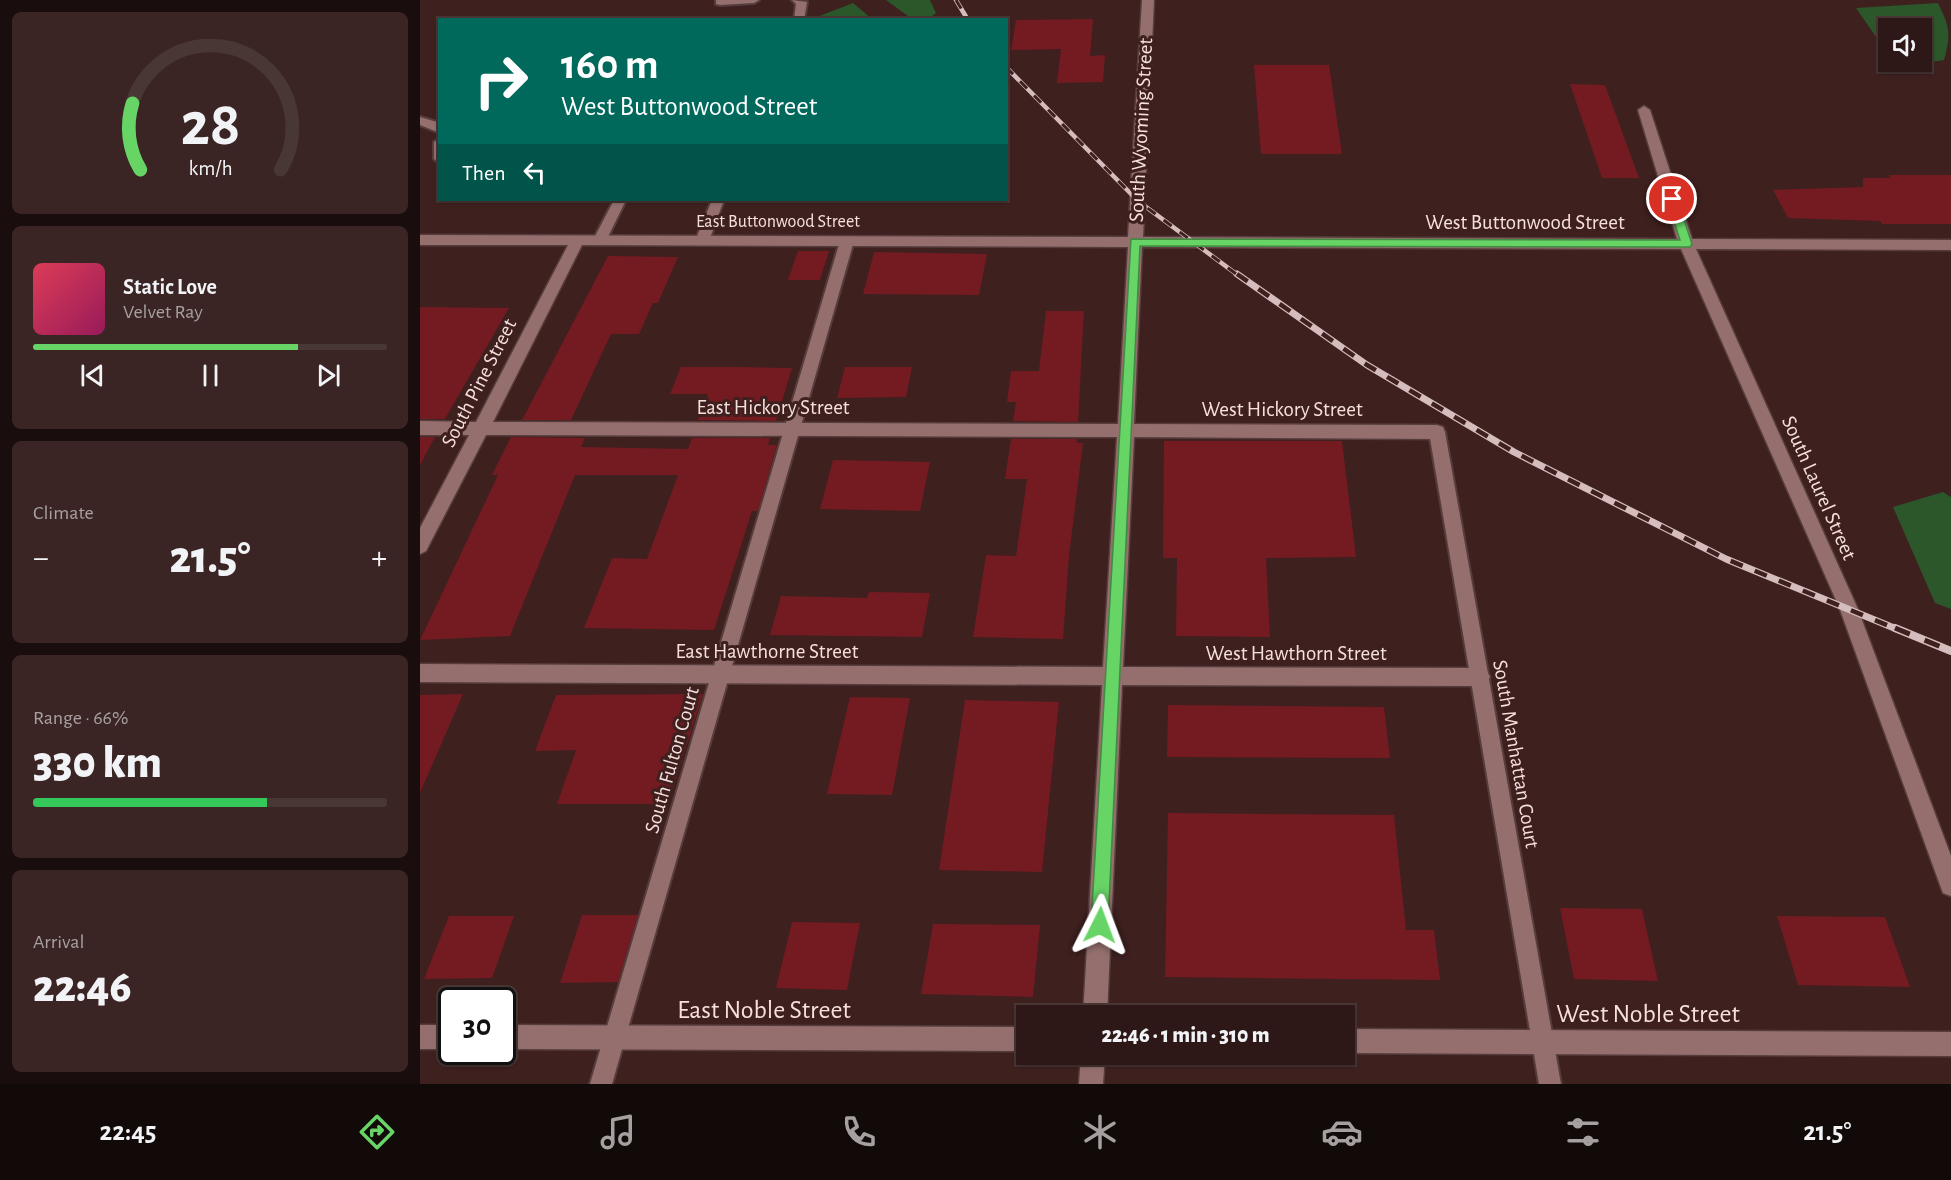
<!DOCTYPE html>
<html lang="en">
<head>
<meta charset="utf-8">
<style>
  :root { --surface:#2e1817; --page:#3a2524; --text:#f1f3f6; --muted:#a7a0a1; --line:#493736; --accent:#67d466 }
  body { margin:0; font-family:"Alegreya Sans",sans-serif; background:var(--page); color:var(--text); height:100vh; display:flex; flex-direction:column; font-size:22px; white-space:nowrap }
  * { box-sizing:border-box; margin:0 }
  p { font-size:20px; color:var(--muted) }
  .icon { flex:none; width:33px; height:33px; fill:none; stroke:currentColor; stroke-width:2; stroke-linecap:round; stroke-linejoin:round }
  .map { position:relative; flex:1; overflow:hidden }
  .drawer { display:flex; flex-direction:column; gap:12px; padding:12px; background:#190d0d; width:420px }
  .drawer>* { flex:none }
  .top-card { position:absolute; left:18px; top:18px; width:570px; height:183px; border-radius:0px; box-shadow:0 2px 4px #0004,0 0 0 2px var(--line); background:#00695c; color:#fff; overflow:hidden }
  .buttons { position:absolute; left:1458px; top:18px; display:grid; gap:12px }
  .buttons a { display:grid; place-items:center; width:54px; height:54px; border-radius:0px; background:var(--surface); box-shadow:0 2px 4px #0004,0 0 0 2px var(--line); font-size:30px }
  .speed { position:absolute; left:18px; top:987px; display:flex; gap:12px; font-size:30px; font-weight:700; text-align:center }
  .speed>* { display:grid; place-content:center; width:78px; height:78px; border-radius:50%; background:var(--surface); box-shadow:0 2px 4px #0004,0 0 0 2px var(--line); line-height:1 }
  .speed .limit { border:3px solid #111; border-radius:9px; background:#fff; color:#111 }
  .pin { position:absolute; display:grid; place-items:center; width:51px; height:51px; color:#fff; margin:-26px; border:3px solid #fff; border-radius:50%; box-shadow:0 2px 6px #0007 }
  .me { position:absolute; width:66px; margin:-33px; rotate:3deg; stroke-linejoin:round; filter:drop-shadow(0 0 4px #0008) }
  .turn { display:flex; align-items:center; gap:21px; height:126px; padding:0 24px; font-size:27px }
  .turn .icon { width:78px; height:78px; stroke-width:2.5 }
  .turn b { display:block; font-size:42px; line-height:51px }
  .then { display:flex; align-items:center; height:57px; padding:0 24px; background:#0003; gap:12px; font-size:22px }
  .big { font-size:45px; font-weight:800; line-height:1.1 }
  .drawer .card { flex:1; display:flex; flex-direction:column; justify-content:center; gap:9px; min-width:0; padding:0 21px; border-radius:9px; background:var(--page) }
  .drawer .dial { align-items:center; gap:0 }
  .dial svg { height:156px; overflow:visible; fill:none; stroke:var(--line); stroke-width:7; stroke-linecap:round; text-anchor:middle }
  .dial text { fill:var(--text); stroke:none }
  .song { display:flex; align-items:center; gap:18px }
  .cover { width:72px; height:72px; border-radius:9px; background:linear-gradient(135deg,hsl(350 70% 55%),hsl(330 70% 35%)) }
  .played { height:6px; border-radius:3px; background:linear-gradient(90deg,var(--accent) 75%,var(--line) 75%) }
  .keys { display:flex; justify-content:space-around; direction:ltr }
  .heat { display:flex; justify-content:space-between; align-items:center; font-size:33px; direction:ltr }
  .charge { height:9px; border-radius:4px; background:linear-gradient(90deg,#34c759 66%,var(--line) 0) }
  .trip { position:absolute; left:596px; top:1005px; width:339px; height:60px; border-radius:0px; background:var(--surface); box-shadow:0 2px 4px #0004,0 0 0 2px var(--line); font-weight:800; line-height:60px; text-align:center }
  .dock { display:flex; height:96px; justify-content:space-around; align-items:center; background:#120a09; color:var(--muted) }
  .dock .icon { width:42px; height:42px }
  .dock .active { color:var(--accent) }
  .dock b { font-size:27px; color:var(--text) }
  main { display:flex; flex:1; min-height:0 }
  .map>svg:first-child { display:block }
  .green { fill:#2b572a }
  .building { fill:#741a21 }
  .lines { fill:none; stroke-linecap:round; stroke-linejoin:round }
  .service-casing { stroke:#563c3c; stroke-width:4 }
  .minor-casing { stroke:#563c3c; stroke-width:3 }
  .service { fill:#946f6d; fill-rule:evenodd }
  .minor { fill:#946f6d; fill-rule:evenodd }
  .rail-far2-casing { stroke:#d4bdbc; stroke-width:4.5 }
  .rail-far1-casing { stroke:#d4bdbc; stroke-width:7 }
  .rail-casing { stroke:#d4bdbc; stroke-width:8 }
  .rail-far2 { stroke:#3e201f; stroke-width:3; stroke-dasharray:10; stroke-linecap:butt }
  .rail-far1 { stroke:#3e201f; stroke-width:4.5; stroke-dasharray:13; stroke-linecap:butt }
  .rail { stroke:#3e201f; stroke-width:5; stroke-dasharray:16; stroke-linecap:butt }
  .route { fill:#67d466; stroke:#438a42; stroke-width:1.5 }
  .labels { text-anchor:middle; dominant-baseline:central; stroke-width:6; stroke-linejoin:round; paint-order:stroke }
  .far-street-label { font-size:18px; fill:#f6e0df; stroke:#3e201f }
  .street-label { font-size:21px; fill:#f6e0df; stroke:#3e201f }
  .near-street-label { font-size:26px; fill:#f6e0df; stroke:#3e201f }
</style>
</head>
<body>
<main>
<section class="drawer">
<div class="card dial"><svg viewBox="0 0 100 80">
<path d="M14 69A42 42 0 1 1 86 69"/>
<path d="M14 69A42 42 0 0 1 10 35" stroke="#67d466"/>
<text x="50" y="56" font-size="32" font-weight="700">28</text>
<text x="50" y="72" font-size="11">km/h</text>
</svg></div>
<div class="card">
<div class="song"><i class="cover"></i><div><b>Static Love</b><p>Velvet Ray</p></div></div>
<div class="played"></div>
<div class="keys"><svg class="icon" aria-label="previous" viewBox="0 0 24 24"><path d="M18 5L8 12l10 7zM5 5v14"/></svg><svg class="icon" aria-label="pause" viewBox="0 0 24 24"><path d="M8 5v14M16 5v14"/></svg><svg class="icon" aria-label="next" viewBox="0 0 24 24"><path d="M6 5l10 7-10 7zM19 5v14"/></svg></div>
</div>
<div class="card"><p>Climate</p>
<div class="heat"><a>−</a><b class="big">21.5°</b><a>+</a></div>
</div>
<div class="card"><p>Range · 66%</p><b class="big">330 km</b><div class="charge"></div></div>
<div class="card"><p>Arrival</p><b class="big">22:46</b></div>
</section>
<div class="map">
<svg width="1531" height="1084" viewBox="0 0 1531 1084">
  <rect width="100%" height="100%" fill="#3e201f"/>
  <path class="green" d="M466,0h44l6,13 -8,6h-16z
    M433,3l19,16h-57l2,-2z
    M1518,3c12,25 13,30 6,57l-46,7 -4,-5h28v-34h-34v26l-32,-46z
    M1523,492l8,5v112l-16,-6 -42,-96z"/>
  <path class="building" d="M673,19l-3,37 15,-1 -2,27 -46,1 4,-34 -50,1 5,-30z
    M834,65h75l13,89h-81z
    M1150,84l35,1 34,93h-37z
    M1469,175h62v49h-69l-2,-3 -92,-3 -15,-28 90,-3v-9h27z
    M378,251h31l-9,29h-32z
    M454,252l113,2 -8,41 -116,-1z
    M188,256l70,1 -20,46h-5l-14,31h-28l-40,86h-49z
    M0,307l89,1 -64,111h-25z
    M626,311h38l-6,111 -65,-1 3,-19h-9l4,-31h28z
    M261,367h55l56,1 -16,53 -78,-1 10,-26h-38z
    M425,367h67l-6,30 -69,1z
    M0,437h15l-15,28z
    M91,437l74,1 -4,9 107,2 4,-11h78l-2,7h9l-19,66h-6l-38,119 -130,-2 28,-70 35,1 31,-84h-103l-65,161 -90,4 78,-165h-6z
    M591,439h66v4h6l-14,113 -6,83 -90,-2 13,-82 30,1 11,-77h-22z
    M744,441h178l14,116 -90,1 4,79 -94,-1 1,-78h-14z
    M413,460l97,2 -10,49 -100,-2z
    M449,592l61,1 -8,44 -152,-2 11,-39 86,2z
    M43,694l-43,99v-98z
    M283,694l-35,110h-111l19,-54 -41,1 21,-56z
    M430,697l60,1 -18,97 -65,-1z
    M545,700l94,2 -17,170 -103,-2z
    M748,705l216,2 6,51 -223,-1z
    M748,813l226,2 12,115h28l6,50 -275,-3z
    M1140,908l82,1 16,72 -84,-2z
    M162,915h56l-20,67 -58,1z
    M29,916h65l-22,62 -68,1z
    M1357,916l108,1 25,70 -112,-2z
    M372,922l68,1 -13,67 -71,-2z
    M513,924l107,1 -7,72 -112,-3z"/>
  <g class="lines">
    <g class="service-casing">
      <path id="service" d="M296,0h43l-5,3 -34,2 -4,-1z
        M372,0l15,2 -3,18h-10l2,-16z
        M0,117l20,6v10l-20,-8z
        M20,138v25l-6,-4v-17z
        M194,200h12l-21,43h-10l-2,-3z
        M292,200h12l-15,41 -7,4 -7,-4z
        M427,237l7,4 -242,843h-22l250,-843z
        M1017,426l8,6 116,652h-22l-110,-652z"/>
    </g>
    <g class="minor-casing">
      <path id="minor" d="M722,0h12l-11,237 534,2 -39,-129 6,-4 6,4 42,129 259,1v10l-255,-1 161,358 94,249v40l-8,-3 -3,-8 -101,-278 -158,-358 -539,-2 -8,177 303,1 6,2 2,5 -2,5 -6,2 -303,-2 -11,230 357,1 7,3 3,6 -3,6 -7,3 -358,-1 -15,331h-24l19,-331 -682,-3v-18l683,3 14,-230 -631,-2 -60,116 -6,3v-26l49,-93h-49v-14l56,1 92,-177h-148v-10l708,2zM162,245l546,2 -10,177 -625,-2z
        M0,1025h32v24h-32z
        M82,1025l524,2v24l-524,-2z
        M924,1029l607,3v24l-607,-3z
        M661,1054h24l-2,30h-24z"/>
    </g>
    <use href="#service" class="service"/>
    <use href="#minor" class="minor"/>
    <g class="rail-far2-casing">
      <path id="rail-far2" d="M536,0l12,20
        M586,67l132,134 101,75"/>
    </g>
    <g class="rail-far1-casing">
      <path id="rail-far1" d="M817,274l130,91 147,87 212,107 173,71"/>
    </g>
    <g class="rail-casing">
      <path id="rail" d="M1475,628l56,23"/>
    </g>
    <use href="#rail-far2" class="rail-far2"/>
    <use href="#rail-far1" class="rail-far1"/>
    <use href="#rail" class="rail"/>
  </g>
  <path class="route" d="M1252,196l5,3 15,45 -2,3 -550,-1 -32,679 -2,6 -6,2 -6,-2 -3,-6 40,-686 549,1 -13,-41z"/>
  <g class="labels">
    <g class="far-street-label">
      <text x="358" y="222">East Buttonwood Street</text>
    </g>
    <g class="street-label">
      <text transform="translate(721 130) rotate(-87)">South Wyoming Street</text>
      <text x="1105" y="222">West Buttonwood Street</text>
      <text transform="translate(59 383) rotate(-63)">South Pine Street</text>
      <text x="353" y="407">East Hickory Street</text>
      <text x="862" y="409">West Hickory Street</text>
      <text transform="translate(1399 488) rotate(66)">South Laurel Street</text>
      <text x="347" y="651">East Hawthorne Street</text>
      <text x="876" y="653">West Hawthorn Street</text>
      <text transform="translate(1096 754) rotate(80)">South Manhattan Court</text>
      <text transform="translate(252 760) rotate(-74)">South Fulton Court</text>
    </g>
    <g class="near-street-label">
      <text x="344" y="1010">East Noble Street</text>
      <text x="1228" y="1014">West Noble Street</text>
    </g>
  </g>
</svg>
<div class="buttons">
<a><svg class="icon" aria-label="sound" viewBox="0 0 24 24"><path d="M4 9h4l5-4v14l-5-4H4zM17 9q2 3 0 6"/></svg></a>
</div>
<div class="speed"><div class="limit">30</div></div>
<div class="pin" style="left:1252px;top:199px;background:#d93025"><svg class="icon" aria-label="arrive" viewBox="0 0 24 24"><path d="M6 21V4h12l-3 4 3 4H6"/></svg></div>
<svg class="me" style="left:680px;top:925px" viewBox="-20 -20 40 40"><path d="M0-17L14 15 0 8-14 15z" fill="#67d466" stroke="#fff" stroke-width="4"/></svg>
<div class="trip">22:46 · 1 min · 310 m</div>
<div class="top-card">
<div class="turn"><svg class="icon" aria-label="right" viewBox="0 0 24 24"><path d="M7 20v-9h11M14 6l5 5-5 5"/></svg><div><b>160 m</b>West Buttonwood Street</div></div>
<div class="then">Then<svg class="icon" aria-label="left" viewBox="0 0 24 24"><path d="M17 20v-9H6M10 6l-5 5 5 5"/></svg></div>
</div>
</div>
</main>
<nav class="dock">
<b>22:45</b>
<svg class="icon active" aria-label="directions" viewBox="0 0 24 24"><path d="M12 3l9 9-9 9-9-9zM9 14v-3h6M13 9l2 2-2 2"/></svg>
<svg class="icon" aria-label="music" viewBox="0 0 24 24"><path d="M9 18V5l10-2v13"/><circle cx="6" cy="18" r="3"/><circle cx="16" cy="16" r="3"/></svg>
<svg class="icon" aria-label="phone" viewBox="0 0 24 24"><path d="M5 4h4l2 5-3 2q2 4 5 5l2-3 5 2v4C11 20 4 13 5 4z"/></svg>
<svg class="icon" aria-label="climate" viewBox="0 0 24 24"><path d="M12 3v18M4 7l16 10M4 17L20 7"/></svg>
<svg class="icon" aria-label="car" viewBox="0 0 24 24"><path d="M5 17H2v-5l4-1 3-4h7l3 4 3 1v5h-3M9 17h6M6 11h13"/><circle cx="7" cy="17" r="2"/><circle cx="17" cy="17" r="2"/></svg>
<svg class="icon" aria-label="filters" viewBox="0 0 24 24"><path d="M4 7h16M4 17h16"/><circle cx="9" cy="7" r="2"/><circle cx="15" cy="17" r="2"/></svg>
<b>21.5°</b>
</nav>
</body>
</html>
